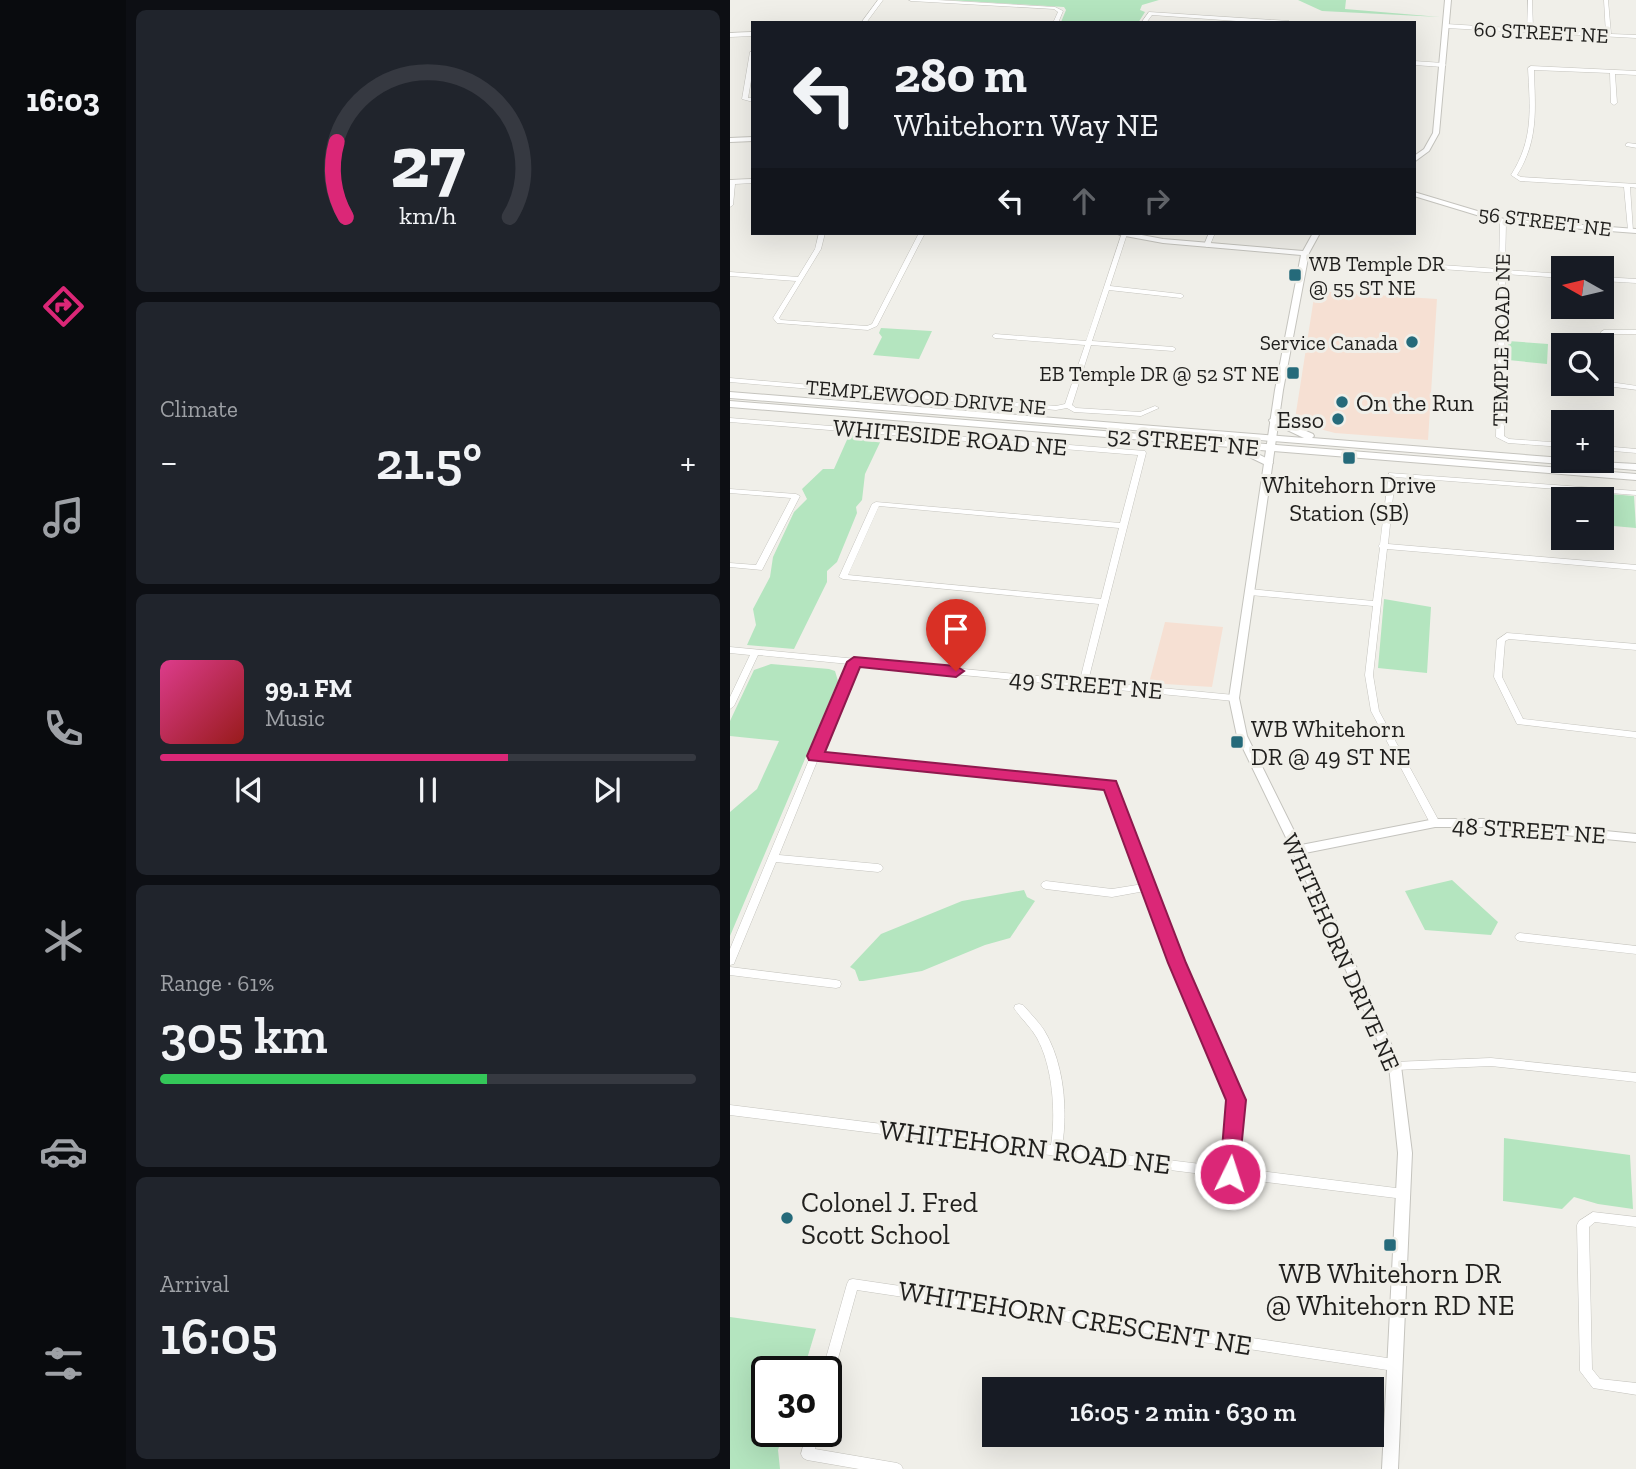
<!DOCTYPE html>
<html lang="en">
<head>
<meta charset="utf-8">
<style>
  :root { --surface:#171b24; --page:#20242c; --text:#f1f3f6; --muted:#9ea1a6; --line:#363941; --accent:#db2777 }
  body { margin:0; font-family:"Zilla Slab",serif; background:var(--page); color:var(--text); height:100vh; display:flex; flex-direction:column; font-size:26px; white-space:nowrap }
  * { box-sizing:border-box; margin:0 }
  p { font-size:23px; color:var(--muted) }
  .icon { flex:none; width:38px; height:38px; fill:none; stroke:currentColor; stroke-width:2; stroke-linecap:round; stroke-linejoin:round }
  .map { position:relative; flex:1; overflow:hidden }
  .panel { display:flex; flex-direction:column; gap:10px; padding:10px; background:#0d0f14; width:604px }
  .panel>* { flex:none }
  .banner { position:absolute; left:21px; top:21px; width:665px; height:214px; border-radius:0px; box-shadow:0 7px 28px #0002; background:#171b24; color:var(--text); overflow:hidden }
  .needle { width:46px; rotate:278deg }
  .buttons { position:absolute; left:821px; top:256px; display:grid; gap:14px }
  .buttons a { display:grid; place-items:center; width:63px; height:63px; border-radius:0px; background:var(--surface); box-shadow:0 7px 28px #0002; font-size:35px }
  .speed { position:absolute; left:21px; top:1356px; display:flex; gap:14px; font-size:35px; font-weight:700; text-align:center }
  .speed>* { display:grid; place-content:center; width:91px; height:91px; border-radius:50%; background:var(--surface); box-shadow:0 7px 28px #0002; line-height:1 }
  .speed .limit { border:4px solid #111; border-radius:10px; background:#fff; color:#111 }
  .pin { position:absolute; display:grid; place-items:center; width:60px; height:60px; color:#fff; margin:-72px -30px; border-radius:50% 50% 50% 0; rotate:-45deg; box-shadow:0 0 7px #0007 }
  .pin .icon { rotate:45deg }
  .me { position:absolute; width:77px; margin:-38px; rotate:4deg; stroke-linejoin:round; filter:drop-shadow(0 0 5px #0008) }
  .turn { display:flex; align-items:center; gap:24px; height:147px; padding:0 28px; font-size:32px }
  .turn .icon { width:91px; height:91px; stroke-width:2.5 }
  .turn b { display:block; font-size:49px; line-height:60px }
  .lanes { display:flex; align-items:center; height:66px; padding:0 28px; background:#0003; justify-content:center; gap:35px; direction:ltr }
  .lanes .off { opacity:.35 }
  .big { font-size:52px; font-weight:600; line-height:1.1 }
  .panel .widget { flex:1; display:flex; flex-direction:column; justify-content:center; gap:10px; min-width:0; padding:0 24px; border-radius:10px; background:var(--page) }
  .panel .dial { align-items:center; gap:0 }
  .dial svg { height:182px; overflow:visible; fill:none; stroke:var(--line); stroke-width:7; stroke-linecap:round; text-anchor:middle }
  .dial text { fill:var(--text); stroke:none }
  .song { display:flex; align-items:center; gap:21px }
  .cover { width:84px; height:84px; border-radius:10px; background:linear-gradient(135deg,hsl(330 70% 55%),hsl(0 70% 35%)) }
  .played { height:7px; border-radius:4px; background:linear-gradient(90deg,var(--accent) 65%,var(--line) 65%) }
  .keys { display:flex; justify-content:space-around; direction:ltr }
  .heat { display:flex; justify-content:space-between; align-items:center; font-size:38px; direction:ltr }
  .charge { height:10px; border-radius:5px; background:linear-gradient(90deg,#34c759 61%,var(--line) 0) }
  .trip { position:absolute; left:252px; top:1377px; width:402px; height:70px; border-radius:0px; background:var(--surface); box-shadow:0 7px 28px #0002; font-weight:600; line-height:70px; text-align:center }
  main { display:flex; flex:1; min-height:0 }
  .tab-bar { display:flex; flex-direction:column; width:126px; justify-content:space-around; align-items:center; background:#090b0e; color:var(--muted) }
  .tab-bar .icon { width:49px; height:49px }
  .tab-bar .active { color:var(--accent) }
  .tab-bar b { font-size:32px; color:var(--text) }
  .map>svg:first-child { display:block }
  .commercial { fill:#f6e0d3 }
  .green { fill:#b4e5bf }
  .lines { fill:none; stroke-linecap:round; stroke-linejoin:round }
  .minor-casing { stroke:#c5c4be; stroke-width:1 }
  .tertiary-casing { stroke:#c5c4be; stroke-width:2 }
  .secondary-casing { stroke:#c5c4be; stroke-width:2 }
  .minor { fill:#fff; fill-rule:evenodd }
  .tertiary { fill:#fff; fill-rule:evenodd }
  .secondary { fill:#fff; fill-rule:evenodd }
  .route { fill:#db2777; stroke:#8e194d; stroke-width:2 }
  .poi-dot { fill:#256a7a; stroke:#f0efe9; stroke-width:2.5 }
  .labels { text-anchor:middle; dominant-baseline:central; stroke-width:6; stroke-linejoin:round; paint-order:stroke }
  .far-street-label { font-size:21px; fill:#201f1d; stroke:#f0efe9 }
  .far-poi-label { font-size:21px; fill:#201f1d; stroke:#f0efe9; text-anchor:end }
  .poi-label { font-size:24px; fill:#201f1d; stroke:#f0efe9; text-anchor:start }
  .street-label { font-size:24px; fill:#201f1d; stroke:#f0efe9 }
  .near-street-label { font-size:28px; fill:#201f1d; stroke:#f0efe9 }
  .near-poi-label { font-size:28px; fill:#201f1d; stroke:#f0efe9; text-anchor:start }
</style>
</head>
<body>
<main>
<nav class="tab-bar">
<b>16:03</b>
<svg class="icon active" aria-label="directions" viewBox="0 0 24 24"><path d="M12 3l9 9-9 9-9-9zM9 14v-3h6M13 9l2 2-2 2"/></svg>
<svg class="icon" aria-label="music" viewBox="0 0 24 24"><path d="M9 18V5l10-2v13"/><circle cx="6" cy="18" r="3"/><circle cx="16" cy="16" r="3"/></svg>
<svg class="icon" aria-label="phone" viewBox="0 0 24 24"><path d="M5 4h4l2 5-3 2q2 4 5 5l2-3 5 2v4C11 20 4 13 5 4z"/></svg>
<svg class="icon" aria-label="climate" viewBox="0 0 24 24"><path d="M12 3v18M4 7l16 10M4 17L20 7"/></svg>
<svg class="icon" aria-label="car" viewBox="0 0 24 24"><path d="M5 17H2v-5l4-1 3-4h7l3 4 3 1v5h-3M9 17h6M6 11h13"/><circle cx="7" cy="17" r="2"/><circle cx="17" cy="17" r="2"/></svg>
<svg class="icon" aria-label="filters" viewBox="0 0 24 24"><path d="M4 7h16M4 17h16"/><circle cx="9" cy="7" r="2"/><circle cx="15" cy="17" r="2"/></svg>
</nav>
<section class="panel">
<div class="widget dial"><svg viewBox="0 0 100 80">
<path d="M14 69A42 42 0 1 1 86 69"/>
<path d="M14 69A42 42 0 0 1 10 36" stroke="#db2777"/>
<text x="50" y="56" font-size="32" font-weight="700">27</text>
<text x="50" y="72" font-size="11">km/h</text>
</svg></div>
<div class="widget"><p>Climate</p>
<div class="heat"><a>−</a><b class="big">21.5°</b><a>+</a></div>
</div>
<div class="widget">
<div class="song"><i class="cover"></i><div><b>99.1 FM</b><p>Music</p></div></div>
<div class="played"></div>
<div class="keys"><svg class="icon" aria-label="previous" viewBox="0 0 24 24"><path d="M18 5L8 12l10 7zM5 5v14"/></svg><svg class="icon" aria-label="pause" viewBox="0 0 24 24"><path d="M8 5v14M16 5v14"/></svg><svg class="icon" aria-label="next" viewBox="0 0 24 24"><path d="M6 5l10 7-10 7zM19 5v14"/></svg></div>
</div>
<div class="widget"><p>Range · 61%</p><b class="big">305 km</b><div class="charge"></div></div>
<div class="widget"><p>Arrival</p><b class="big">16:05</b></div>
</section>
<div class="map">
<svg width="907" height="1469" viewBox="0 0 907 1469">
  <rect width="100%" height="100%" fill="#f0efe9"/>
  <path class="commercial" d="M585,291l122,8 -9,141 -93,-7 -38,-10 -2,-4z
    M435,622l58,5 -11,60 -63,-4z"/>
  <path class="green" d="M219,0h210l-17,5 -2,5 5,2 -7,11 -77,-1 5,-12 -2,-3z
    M568,0h48l-1,9 95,8 -118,-6z
    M151,328l50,3h1l-13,28 -46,-4 9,-18 -3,-4z
    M778,341l40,3 -1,20 -39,-4z
    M120,433l33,3 -18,38 -3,26 -6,7 1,6 -20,49 -10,9v11l-33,67 -47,-4 9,-20 -3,-16 17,-32 3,-20 21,-45 13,-13 -5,-10 21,-20h11z
    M855,492l49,4 2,32 -34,-3v-26h-17z
    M654,599l47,8 -4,66 -49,-5z
    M41,664l58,5 6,2 3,10 -108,255v-124l27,-23 22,-48 -49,-5v-15l24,-51z
    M722,880l46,42 -7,13 -66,-5 -20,-39z
    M294,890l3,7 8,4 -25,37 -25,7 -63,26 -59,10h-4l-4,-11 -5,-3 31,-33 81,-33z
    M774,1138l126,17 3,54 -35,-5 -24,-7 -12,12 -59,-8z
    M0,1317l86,12 -13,43h-36v60h17l-6,18 2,19h-50z"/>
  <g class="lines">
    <g class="minor-casing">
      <path id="minor" d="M148,0h5l-17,23h-5z
        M179,0h28l118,7 8,4 -5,12h-5l5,-11 -4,-3 -143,-8z
        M798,0h4l1,29 73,5 -2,-34h4l3,34 26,1v3l-191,-10 -3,-2 3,-2 81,5z
        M419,12l140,9 2,2h-26l-113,-8 -6,8h-5z
        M23,32v4l-23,1v-4z
        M23,51v18l-5,29h5v4l-11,-3 8,-47z
        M684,61l29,2 3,2 -3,2 -29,-2z
        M801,66l106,5v4l-22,-1 2,29 -3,2 -3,-2 -1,-30 -76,-3c1,38 5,70 -17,105l4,2 116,7v4l-7,-1 3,44 -5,-1 -4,-43 -104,-6 -9,-6c23,-36 19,-67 17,-107z
        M898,143l9,1v4l-11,-2v-2z
        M23,179v4l-18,1 -2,21 -3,2v-27z
        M773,219l3,2 -1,49 58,4v4l-58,-4 -1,162 5,3 54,4v4l-55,-4 -12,-6 3,-164 -58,-4 -21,-7 3,-2 18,5 58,4 1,-48z
        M89,233h6l-4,16 -42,69 2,2 86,6 5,-2 47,-91h6l-48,93 -9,4 -91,-7 -4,-5 23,-37 -66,-5v-4l68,5 17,-28z
        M392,233l5,1 -17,52 71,8 3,2 -3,2 -72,-8 -17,51 81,6 3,2 -3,2 -82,-6 -19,60 4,3 64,4 15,-6 4,2 -18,8 -67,-4 -7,-4 -11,2 -326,-28v-4l326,28 9,-2 20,-59 -90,-7 -3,-2 3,-2 91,7z
        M479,233h6l-5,12 -3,2 -3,-2z
        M872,277l35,2v4l-35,-2z
        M874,330h33v4h-30l3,48 27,4v4l-30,-4 -3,-2 -3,-52z
        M0,418l415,33 1,2 -58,228 146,14 3,1 1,2 -1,2 -3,1 -377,-36 -36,88 292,30 69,180 59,137 -5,68 168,21 4,2 2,3 -2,3 -4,2 -171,-21 -3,1 -4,-2 -496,-62v-10l321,40c5,-31 2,-78 -14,-107 -6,-11 -16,-19 -23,-30l1,-3 4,-1 4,1c7,8 15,16 21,25 20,33 24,79 18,117l163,20 6,-67 -59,-137 -27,-72 -33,6 -66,-8 -3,-1 -2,-3 2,-3 3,-1 66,8 31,-5 -36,-96 -289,-29 -39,96 99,9 3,1 2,3 -2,3 -3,1 -102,-10 -41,99 -1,3 -4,1v-16l119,-285 -91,-9 -24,51 -4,3v-12l20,-42 -20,-2v-6l350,33 19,-76 -256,-25 -4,-2 33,-73 4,-2 244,21 18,-68 -408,-33zM149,506l240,22 -18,71 -253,-24z
        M872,446l35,3v4l-35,-3z
        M659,473l248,18v4l-242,-18 -7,67 249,21v5l-250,-21 -14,126 6,36 61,112 -2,2h-6l-2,-2 -59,-112 -6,-36 8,-69 -123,-11 -4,-3 4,-3 123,12 7,-53 -2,-2 2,-2z
        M0,489l66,5 4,2 -38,74 -32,-3v-4l26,2 35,-67 -61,-5z
        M777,633l130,11v6l-128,-11 -4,2 -3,36 21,42 114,13v6l-120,-14 -23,-47 3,-37z
        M790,933l117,13v8l-117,-13 -3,-1 -2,-3 2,-3z
        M0,967l106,13 4,1 1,3 -1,3 -4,1 -106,-13z
        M761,1058l146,15v9l-146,-16 -96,4 -4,-1 -1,-3 1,-3 4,-1z
        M863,1212l44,5v10l-42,-5 -6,5 3,142 8,10 37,4v12l-44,-7 -13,-17 -3,-146 2,-4z
        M123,1279l541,80 4,2 2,4 -2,4 -4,2 -537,-81 -25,90 -2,4 -4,2v-14h-4l25,-88 2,-4z
        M77,1432h12l-4,17 82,14 4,2 2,4h-44l-52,-9 -4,-2 -2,-4z"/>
    </g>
    <g class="tertiary-casing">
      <path id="tertiary" d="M715,0h6l-12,133 -10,18 -15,11v-6l10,-7 9,-16z
        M23,137v4l-23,1v-4z
        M684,192l90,27 133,10v4l-134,-10 -89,-27z
        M386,233h15l32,6 140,12 10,-18h7l-11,20 -26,137 -44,308 8,38 54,109 134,-26h48l154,15v8l-154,-15h-48l-130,26 96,213 11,87 -14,316h-16l16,-316 -9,-87 -97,-216 -55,-114 -8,-38 46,-308 26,-135 -138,-12 -43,-8z"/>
    </g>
    <g class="secondary-casing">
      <path id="secondary" d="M0,392l574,46 -34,-16 -1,-2 5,-3 39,17 1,2 -2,2 251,20v2l74,4v6l-907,-72z
        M0,401l907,73v6l-389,-31 24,12 1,2 -5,3 -27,-13 -1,-2 3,-3 -513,-41z"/>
    </g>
    <use href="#minor" class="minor"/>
    <use href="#tertiary" class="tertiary"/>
    <use href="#secondary" class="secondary"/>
  </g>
  <path class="route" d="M124,657l102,9 8,5 -8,6 -96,-10 -35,85 291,29 70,182 60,137 -8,80 -8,3 -7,-3 -3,-6 6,-74 -58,-137 -64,-173 -295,-30 -2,-4 40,-94z"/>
  <g class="poi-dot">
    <rect x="558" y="268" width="14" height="14" rx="3.5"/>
    <circle cx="682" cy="342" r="7"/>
    <rect x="556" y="366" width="14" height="14" rx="3.5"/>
    <circle cx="612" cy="402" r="7"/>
    <circle cx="608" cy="419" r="7"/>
    <rect x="612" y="451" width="14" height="14" rx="3.5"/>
    <rect x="500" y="735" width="14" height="14" rx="3.5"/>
    <circle cx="57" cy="1218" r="7"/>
    <rect x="653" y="1238" width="14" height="14" rx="3.5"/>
  </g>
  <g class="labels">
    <g class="far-street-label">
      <text transform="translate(811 32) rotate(3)">60 STREET NE</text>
      <text transform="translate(815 221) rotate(7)">56 STREET NE</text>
      <text transform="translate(771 340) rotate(-89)">TEMPLE ROAD NE</text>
      <text transform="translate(196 397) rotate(5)">TEMPLEWOOD DRIVE NE</text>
    </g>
    <g class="far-poi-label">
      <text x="579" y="263" text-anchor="start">WB Temple DR<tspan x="579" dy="24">@ 55 ST NE</tspan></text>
      <text x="668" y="342">Service Canada</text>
      <text x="549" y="373">EB Temple DR @ 52 ST NE</text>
    </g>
    <g class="poi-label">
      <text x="626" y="402">On the Run</text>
      <text x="594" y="419" text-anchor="end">Esso</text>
      <text x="619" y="484" text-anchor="middle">Whitehorn Drive<tspan x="619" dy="28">Station (SB)</tspan></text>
      <text x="521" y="728">WB Whitehorn<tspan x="521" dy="28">DR @ 49 ST NE</tspan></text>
    </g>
    <g class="street-label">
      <text transform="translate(220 437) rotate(5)">WHITESIDE ROAD NE</text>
      <text transform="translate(453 441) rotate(5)">52 STREET NE</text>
      <text transform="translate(356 684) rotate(5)">49 STREET NE</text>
      <text transform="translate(799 830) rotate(4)">48 STREET NE</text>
      <text transform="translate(611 952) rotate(66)">WHITEHORN DRIVE NE</text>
    </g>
    <g class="near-street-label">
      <text transform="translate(295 1147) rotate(7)">WHITEHORN ROAD NE</text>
      <text transform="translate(345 1318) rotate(9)">WHITEHORN CRESCENT NE</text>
    </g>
    <g class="near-poi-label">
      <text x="71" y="1202">Colonel J. Fred<tspan x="71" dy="32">Scott School</tspan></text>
      <text x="660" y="1273" text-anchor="middle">WB Whitehorn DR<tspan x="660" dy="32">@ Whitehorn RD NE</tspan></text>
    </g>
  </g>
</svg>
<div class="buttons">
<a><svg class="needle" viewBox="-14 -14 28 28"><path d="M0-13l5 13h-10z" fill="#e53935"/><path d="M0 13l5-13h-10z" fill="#9ea1a6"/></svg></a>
<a><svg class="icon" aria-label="search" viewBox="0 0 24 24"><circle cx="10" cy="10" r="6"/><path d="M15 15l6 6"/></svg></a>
<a>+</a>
<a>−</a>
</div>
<div class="speed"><div class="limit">30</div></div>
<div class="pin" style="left:226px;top:671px;background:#d93025"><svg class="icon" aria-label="arrive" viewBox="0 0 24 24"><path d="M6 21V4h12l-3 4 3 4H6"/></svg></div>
<svg class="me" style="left:500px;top:1174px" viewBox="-20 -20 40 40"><circle r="17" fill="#db2777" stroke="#fff" stroke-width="3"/><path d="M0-11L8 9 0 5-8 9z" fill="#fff"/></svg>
<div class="trip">16:05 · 2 min · 630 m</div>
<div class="banner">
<div class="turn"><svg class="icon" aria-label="left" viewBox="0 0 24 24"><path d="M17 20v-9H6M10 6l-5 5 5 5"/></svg><div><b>280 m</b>Whitehorn Way NE</div></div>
<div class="lanes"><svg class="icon" aria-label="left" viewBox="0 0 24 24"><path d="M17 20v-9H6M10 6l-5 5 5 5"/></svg><svg class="icon off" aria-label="ahead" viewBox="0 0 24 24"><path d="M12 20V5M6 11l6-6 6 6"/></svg><svg class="icon off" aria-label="right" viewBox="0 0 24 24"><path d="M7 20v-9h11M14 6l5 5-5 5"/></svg></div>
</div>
</div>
</main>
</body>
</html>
